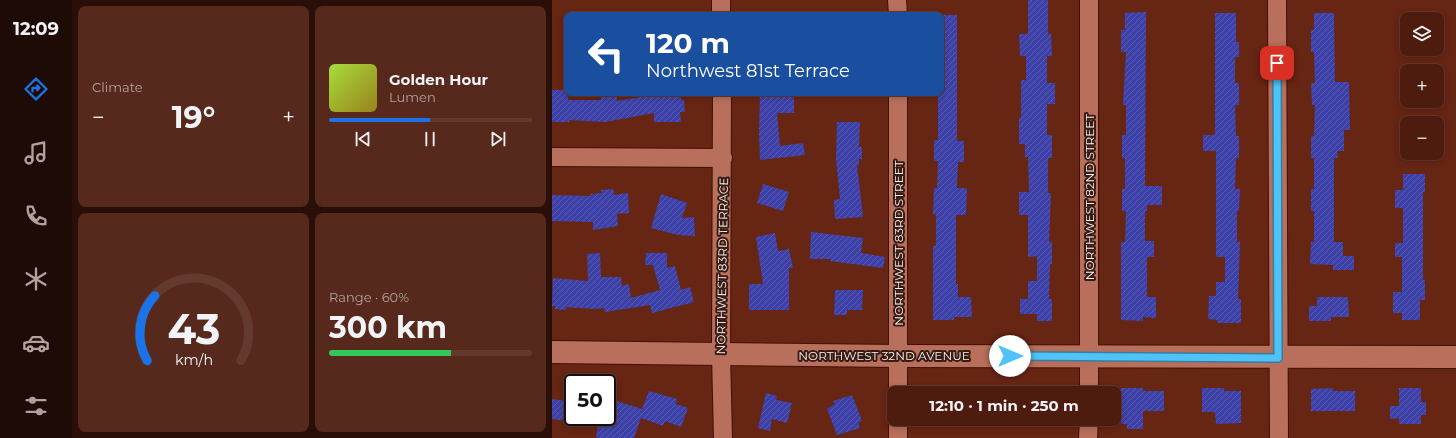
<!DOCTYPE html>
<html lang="en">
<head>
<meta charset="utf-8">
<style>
  :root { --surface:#4d1c0f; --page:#57291d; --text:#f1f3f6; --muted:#b3a19e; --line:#643a2f; --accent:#1a73e8 }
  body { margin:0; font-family:Montserrat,sans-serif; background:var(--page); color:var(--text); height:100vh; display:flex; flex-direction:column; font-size:15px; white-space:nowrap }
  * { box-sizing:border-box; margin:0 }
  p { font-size:13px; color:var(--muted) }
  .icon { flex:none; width:22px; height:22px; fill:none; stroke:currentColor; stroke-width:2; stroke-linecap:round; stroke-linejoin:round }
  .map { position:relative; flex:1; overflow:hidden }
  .details { display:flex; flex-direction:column; gap:6px; padding:6px; background:#2a0f08; width:480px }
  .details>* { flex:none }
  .guide { position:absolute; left:12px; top:12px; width:380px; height:84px; border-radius:8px; box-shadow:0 2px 6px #0003,0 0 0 1px var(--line); background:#1a4fa0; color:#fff; overflow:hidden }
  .tools { position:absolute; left:848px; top:12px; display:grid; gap:8px }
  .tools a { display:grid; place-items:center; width:44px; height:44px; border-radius:8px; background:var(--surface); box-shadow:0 2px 6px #0003,0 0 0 1px var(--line); font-size:20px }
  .speed { position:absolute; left:12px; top:374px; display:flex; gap:8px; font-size:20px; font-weight:700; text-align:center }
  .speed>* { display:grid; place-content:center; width:52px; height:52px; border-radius:50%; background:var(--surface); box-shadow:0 2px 6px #0003,0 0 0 1px var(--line); line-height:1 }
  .speed .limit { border:2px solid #111; border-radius:6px; background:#fff; color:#111 }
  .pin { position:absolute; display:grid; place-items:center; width:34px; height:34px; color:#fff; margin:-17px; border-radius:8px; box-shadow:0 2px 6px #0006 }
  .me { position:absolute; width:44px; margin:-22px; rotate:90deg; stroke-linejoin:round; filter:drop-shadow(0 0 3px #0008) }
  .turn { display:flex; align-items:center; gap:14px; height:84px; padding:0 16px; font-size:18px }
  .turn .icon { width:52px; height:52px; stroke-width:2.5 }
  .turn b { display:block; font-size:28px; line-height:34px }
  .big { font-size:30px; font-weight:700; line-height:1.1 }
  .details .tile { flex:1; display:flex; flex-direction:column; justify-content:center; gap:6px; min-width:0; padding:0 14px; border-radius:8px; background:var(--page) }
  .details .dial { align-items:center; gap:0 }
  .dial svg { height:104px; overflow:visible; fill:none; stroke:var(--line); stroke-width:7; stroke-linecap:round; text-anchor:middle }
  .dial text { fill:var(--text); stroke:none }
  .song { display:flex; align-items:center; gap:12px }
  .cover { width:48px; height:48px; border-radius:6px; background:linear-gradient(135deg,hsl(80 70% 55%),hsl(50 70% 35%)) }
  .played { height:4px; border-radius:2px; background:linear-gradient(90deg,var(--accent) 50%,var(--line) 50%) }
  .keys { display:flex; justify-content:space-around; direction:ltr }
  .heat { display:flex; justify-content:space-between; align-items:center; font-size:22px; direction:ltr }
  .charge { height:6px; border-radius:3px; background:linear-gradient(90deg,#34c759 60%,var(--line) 0) }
  .details .tiles { flex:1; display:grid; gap:6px; grid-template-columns:repeat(2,1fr) }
  .trip { position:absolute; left:335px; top:386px; width:234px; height:40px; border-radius:8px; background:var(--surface); box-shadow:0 2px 6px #0003,0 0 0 1px var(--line); font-weight:700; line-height:40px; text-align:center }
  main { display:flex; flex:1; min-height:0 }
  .menu { display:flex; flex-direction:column; width:72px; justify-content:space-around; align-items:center; background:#1f0b06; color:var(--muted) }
  .menu .icon { width:28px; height:28px }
  .menu .active { color:var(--accent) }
  .menu b { font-size:18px; color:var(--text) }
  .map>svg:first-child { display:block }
  .building { fill:url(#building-hatch) }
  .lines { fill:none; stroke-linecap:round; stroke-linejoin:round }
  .minor-casing { stroke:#421105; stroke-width:20 }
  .secondary-casing { stroke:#421105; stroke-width:24 }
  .minor { stroke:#b86f5b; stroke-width:18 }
  .secondary { stroke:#b86f5b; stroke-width:22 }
  .route-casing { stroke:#337fa1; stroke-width:10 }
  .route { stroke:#4fc3f7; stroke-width:7 }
  .labels { text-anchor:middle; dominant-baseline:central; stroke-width:4; stroke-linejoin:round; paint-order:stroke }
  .street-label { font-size:12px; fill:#faf2ef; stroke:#381b13 }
</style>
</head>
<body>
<main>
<nav class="menu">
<b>12:09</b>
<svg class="icon active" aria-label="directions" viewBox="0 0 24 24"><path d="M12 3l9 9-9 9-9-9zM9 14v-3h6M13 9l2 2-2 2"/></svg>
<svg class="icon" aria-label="music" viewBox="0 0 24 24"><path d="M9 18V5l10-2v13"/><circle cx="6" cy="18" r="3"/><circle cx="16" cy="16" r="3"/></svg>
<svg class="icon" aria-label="phone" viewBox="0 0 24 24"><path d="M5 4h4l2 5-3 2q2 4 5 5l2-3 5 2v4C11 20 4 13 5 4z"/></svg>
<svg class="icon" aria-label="climate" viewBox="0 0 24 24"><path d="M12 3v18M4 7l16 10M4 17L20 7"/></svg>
<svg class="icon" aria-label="car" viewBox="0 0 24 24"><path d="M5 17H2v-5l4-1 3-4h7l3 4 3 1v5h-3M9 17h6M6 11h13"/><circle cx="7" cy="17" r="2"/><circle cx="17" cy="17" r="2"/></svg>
<svg class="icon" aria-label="filters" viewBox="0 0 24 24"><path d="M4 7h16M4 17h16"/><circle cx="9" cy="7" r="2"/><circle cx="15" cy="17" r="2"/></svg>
</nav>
<section class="details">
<div class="tiles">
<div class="tile"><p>Climate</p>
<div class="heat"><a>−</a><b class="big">19°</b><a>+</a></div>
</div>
<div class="tile">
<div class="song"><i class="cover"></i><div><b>Golden Hour</b><p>Lumen</p></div></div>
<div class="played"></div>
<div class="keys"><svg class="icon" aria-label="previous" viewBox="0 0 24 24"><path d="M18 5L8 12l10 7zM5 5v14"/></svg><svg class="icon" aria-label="pause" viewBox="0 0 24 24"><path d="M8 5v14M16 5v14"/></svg><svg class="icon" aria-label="next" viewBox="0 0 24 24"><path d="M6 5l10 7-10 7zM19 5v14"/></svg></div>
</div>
<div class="tile dial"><svg viewBox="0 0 100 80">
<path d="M14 69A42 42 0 1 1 86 69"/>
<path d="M14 69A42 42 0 0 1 20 19" stroke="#1a73e8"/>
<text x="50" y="56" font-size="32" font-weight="700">43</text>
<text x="50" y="72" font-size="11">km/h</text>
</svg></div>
<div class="tile"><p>Range · 60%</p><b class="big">300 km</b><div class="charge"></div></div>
</div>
</section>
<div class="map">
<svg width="904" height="438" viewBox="0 0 904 438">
  <defs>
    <pattern id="building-hatch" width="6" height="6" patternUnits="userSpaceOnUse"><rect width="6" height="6" fill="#3d40a7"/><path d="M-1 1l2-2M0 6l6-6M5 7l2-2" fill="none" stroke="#5a5cb3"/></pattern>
  </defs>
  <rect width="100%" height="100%" fill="#672514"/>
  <path class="building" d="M476,0h20v34h3l1,22h-5v27h8v21h-8v31h5v23h-4v35h3l-2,49h3v22h-2l-1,35h3v22h-15v-7h-17v-15h8v-18h9v-25l-9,1v-42h-9v-23h10l-1,-35h-3v-13h-6v-26h2v-38h5v-24h-6l-1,-22h9z
    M594,12l-1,174h17v19h-15v6h-2v30h9v16h-7v40h9v21l-13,-1v4l-22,-1v-78h4l1,-31h-4v-22h3v-31h-3v-23h4v-30h-3l3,-53h-5v-22h4v-17z
    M663,13h21v29h3v15h-4v26h4v22h-4l1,31h3v22h-3l-1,31h5l-1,22h-2v31h3l-2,57h3v24h-24v-3l-9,-1 1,-23h7v-14h9v-25h-9v-106h-13v-16h12z
    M762,13h20l1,69h14l1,48h-6v21h-7l1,7h-4v84h9v14h11v14h-21v-5l-23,-1 1,-22h3v-31h-3v-22h3v-31h-3v-22h3l1,-31h-3l-1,-22h4l-1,-31h-3v-22h3z
    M389,15h16v126h7v21h-6l-1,26h10l-1,27h-10v69h2v13h13l1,20h-18v3h-21v-74h3v-32h-3l1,-26h3l1,-27h-4v-21h4v-47h3z
    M0,90h15l1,10h33v-3l15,-3 1,7 34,-6v-2h30v7h3l1,12h-5l1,10h-27v-9l-49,9 -36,-2 1,2h-18z
    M210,93h32v20h-17l3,33 23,-3 2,12 -45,5 -1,-28 1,-38z
    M285,122h23l-1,25h3v12h-3v7l-2,-1 6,52 -28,2 -1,-19 6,-1 -4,-40z
    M851,174h22v18h-2v88h2v20h-5v20h-18v-7h-9v-21h9v-35h-7v-14h8v-35h-8v-18h8z
    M211,184l26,8 -6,19 -26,-8z
    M61,189l1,6 14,-2 1,20 -12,1 1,12 -25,4v-8l-41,-1v-26l39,1 -1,-2 12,-1 -1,-3z
    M109,194l26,9 -5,15 12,-1 1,19 -17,-1 -27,-7z
    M259,232l52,6 -2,15 24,4 -2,11 -53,-7 1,-2h-21z
    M223,233l3,18 11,-2 4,19h-4v42h-40v-26h14l-7,-47z
    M48,253l1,24h20l1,9 7,-2 2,14 29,-8 -7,-25h-8l1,-12h21v15l8,-2 6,24 9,-3 4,15 -42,11 -2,-8 -45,7 -1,-4 -9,1 -29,-2v3l-11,-1v-3h-3l1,-28 35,3 -1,-27z
    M283,290h28l-1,20h-15v5h-13z
    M765,297h31l1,20h-18v4h-22v-15h8z
    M569,388h22v3h21v20h-21v18h-16v-5h-6z
    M650,388h22v3h17v32l-25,1 -1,-12h-13z
    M781,388l-1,3h23v20h-44v-22z
    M847,388h22v14h5v13h-5v9h-22v-6l-9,1v-13h9z
    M97,391l28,8 -1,5 12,4 -7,19 -16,-6 -2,5 -22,-8 -7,20h-38l3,-21h8v-19l35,11z
    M214,393l11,3 -1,4 16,3 -5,20 -15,-4 -2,12 -12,-3z
    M300,395l10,26 -4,2 2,5 -23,7 -10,-26 8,-5 -2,-3z
    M0,399l21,3v20l-21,-3z"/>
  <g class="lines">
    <g class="minor-casing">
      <path id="minor" d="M169,0v15
        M345,0l1,15
        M725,0l2,438
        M170,93l-1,261 2,84
        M346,93v300
        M0,157l171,1
        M537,393v-393
        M346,438v-19
        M536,438l1,-19"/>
    </g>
    <g class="secondary-casing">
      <path id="secondary" d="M0,352l347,4 557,1"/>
    </g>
    <use href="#minor" class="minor"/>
    <use href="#secondary" class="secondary"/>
  </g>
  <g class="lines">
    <g class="route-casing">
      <path id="route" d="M458,356l268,2 -1,-295"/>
    </g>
    <use href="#route" class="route"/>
  </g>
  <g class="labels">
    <g class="street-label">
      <text transform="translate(537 197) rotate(-90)">NORTHWEST 82ND STREET</text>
      <text transform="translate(346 243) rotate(-90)">NORTHWEST 83RD STREET</text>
      <text transform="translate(170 266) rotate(-89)">NORTHWEST 83RD TERRACE</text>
      <text x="332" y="355">NORTHWEST 32ND AVENUE</text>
    </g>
  </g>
</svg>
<div class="tools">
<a><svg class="icon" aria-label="layers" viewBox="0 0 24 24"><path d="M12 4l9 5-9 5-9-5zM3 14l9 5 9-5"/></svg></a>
<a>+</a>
<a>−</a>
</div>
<div class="speed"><div class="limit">50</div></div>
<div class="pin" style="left:725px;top:63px;background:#d93025"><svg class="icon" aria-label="arrive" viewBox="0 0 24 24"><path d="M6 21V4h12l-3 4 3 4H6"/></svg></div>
<svg class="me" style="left:458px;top:356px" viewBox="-20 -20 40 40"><circle r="19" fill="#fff"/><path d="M0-13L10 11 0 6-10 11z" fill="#4fc3f7"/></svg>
<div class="trip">12:10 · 1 min · 250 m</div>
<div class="guide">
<div class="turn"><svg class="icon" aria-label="left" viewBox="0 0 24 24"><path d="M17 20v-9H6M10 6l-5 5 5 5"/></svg><div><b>120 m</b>Northwest 81st Terrace</div></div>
</div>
</div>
</main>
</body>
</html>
